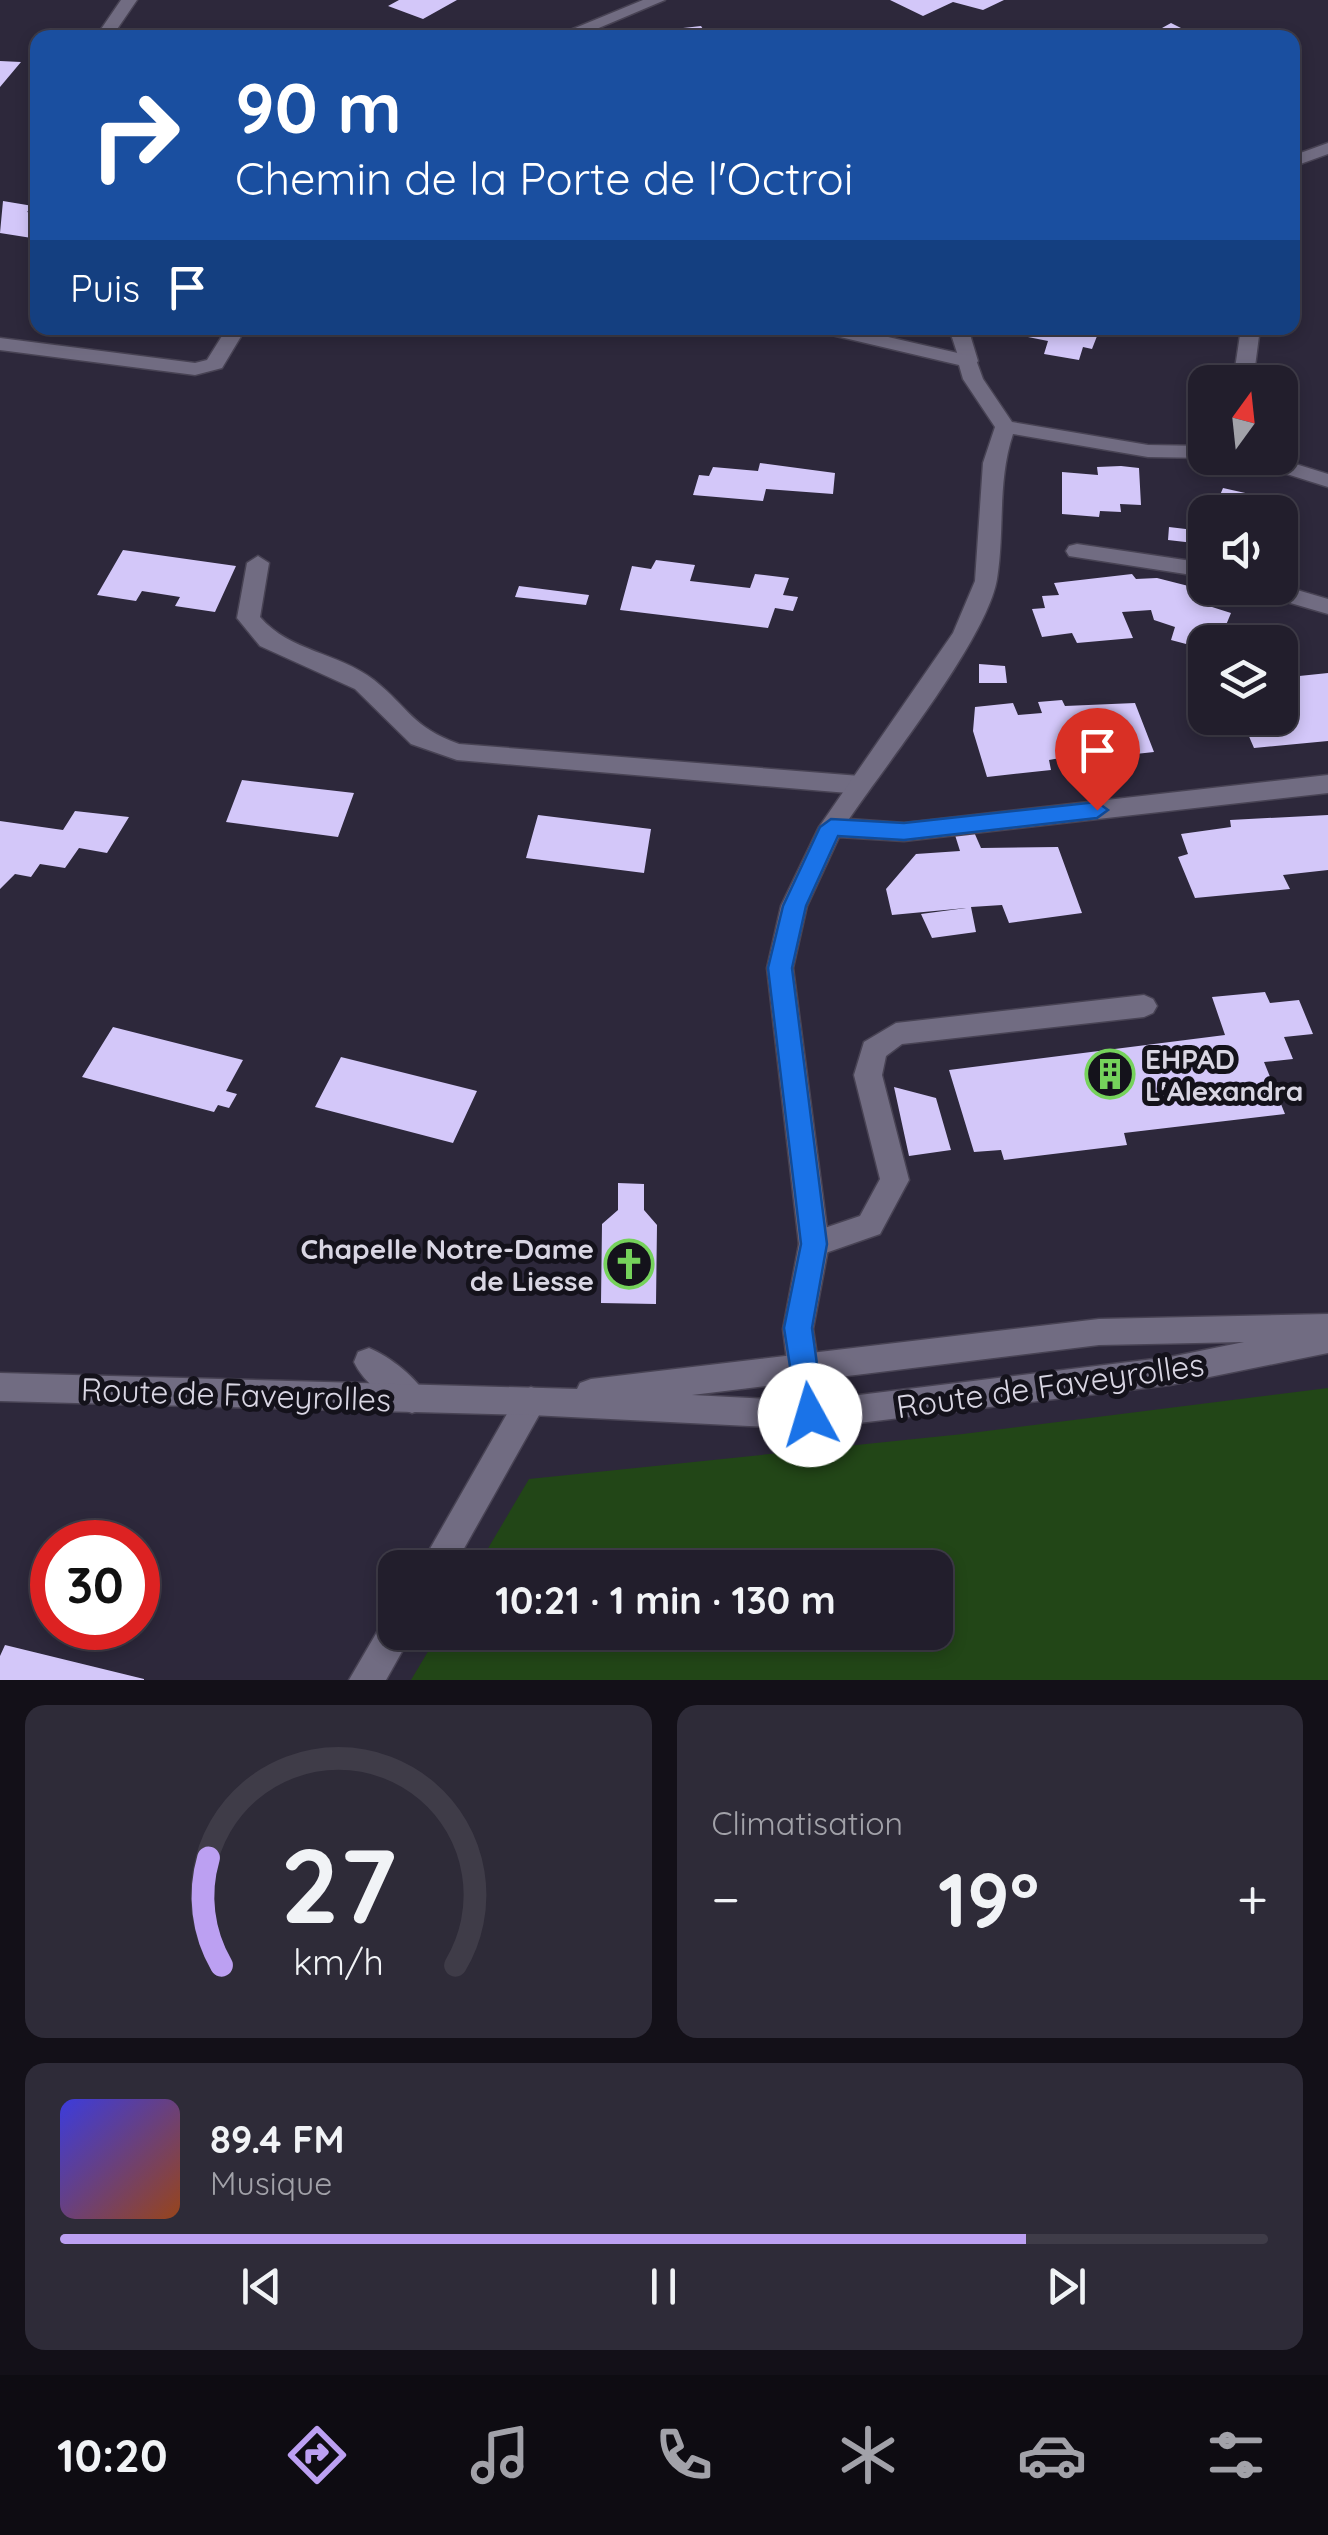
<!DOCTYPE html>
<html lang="fr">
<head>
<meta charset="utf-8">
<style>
  :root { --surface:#221e2c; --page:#2e2b38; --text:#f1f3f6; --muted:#a2a2a9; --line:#3f3c48; --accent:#bca0f2 }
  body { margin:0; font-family:Quicksand,sans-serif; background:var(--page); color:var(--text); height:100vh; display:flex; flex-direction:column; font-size:38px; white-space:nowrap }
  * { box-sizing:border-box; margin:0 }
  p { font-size:32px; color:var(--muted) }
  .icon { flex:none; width:55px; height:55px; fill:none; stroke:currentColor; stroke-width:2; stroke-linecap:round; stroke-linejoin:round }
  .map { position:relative; height:1680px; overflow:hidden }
  .panel { display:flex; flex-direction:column; gap:25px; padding:25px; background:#131018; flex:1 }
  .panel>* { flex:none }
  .hud { position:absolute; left:30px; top:30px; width:1270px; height:305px; border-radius:20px; box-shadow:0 5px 15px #0003,0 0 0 2px var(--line); background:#1a4fa0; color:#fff; overflow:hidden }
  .needle { width:65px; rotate:15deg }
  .fabs { position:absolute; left:1188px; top:365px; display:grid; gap:20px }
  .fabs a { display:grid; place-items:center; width:110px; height:110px; border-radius:20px; background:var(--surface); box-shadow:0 5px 15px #0003,0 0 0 2px var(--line); font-size:50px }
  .speed { position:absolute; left:30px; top:1520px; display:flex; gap:20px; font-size:50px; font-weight:700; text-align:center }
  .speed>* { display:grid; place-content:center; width:130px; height:130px; border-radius:50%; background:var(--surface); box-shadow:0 5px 15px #0003,0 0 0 2px var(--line); line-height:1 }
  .speed .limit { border:15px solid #d22; background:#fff; color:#111 }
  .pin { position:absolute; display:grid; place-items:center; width:85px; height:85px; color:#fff; margin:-102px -42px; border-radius:50% 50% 50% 0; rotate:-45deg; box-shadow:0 0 10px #0007 }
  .pin .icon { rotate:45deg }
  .me { position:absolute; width:110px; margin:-55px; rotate:354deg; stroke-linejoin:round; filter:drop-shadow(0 0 8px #0008) }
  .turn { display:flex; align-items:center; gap:35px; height:210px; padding:0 40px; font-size:45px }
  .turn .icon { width:130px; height:130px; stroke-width:2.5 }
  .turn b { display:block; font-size:70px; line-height:85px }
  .then { display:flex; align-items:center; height:95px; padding:0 40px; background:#0003; gap:20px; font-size:38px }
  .big { font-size:75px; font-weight:800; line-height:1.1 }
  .panel .card { flex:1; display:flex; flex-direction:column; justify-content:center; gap:15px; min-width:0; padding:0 35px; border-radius:20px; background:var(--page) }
  .panel .dial { align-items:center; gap:0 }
  .dial svg { height:260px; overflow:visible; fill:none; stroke:var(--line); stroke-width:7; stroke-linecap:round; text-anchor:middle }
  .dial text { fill:var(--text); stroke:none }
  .song { display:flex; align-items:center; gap:30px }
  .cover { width:120px; height:120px; border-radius:15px; background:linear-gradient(135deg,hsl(240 70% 55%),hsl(20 70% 35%)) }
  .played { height:10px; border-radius:5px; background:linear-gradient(90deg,var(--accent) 80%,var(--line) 80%) }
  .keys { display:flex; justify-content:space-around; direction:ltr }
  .heat { display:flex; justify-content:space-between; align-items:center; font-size:55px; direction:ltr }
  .panel .tiles { flex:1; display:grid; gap:25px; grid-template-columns:1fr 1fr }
  .card:last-child { grid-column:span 2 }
  .trip { position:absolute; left:378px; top:1550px; width:575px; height:100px; border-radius:20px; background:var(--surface); box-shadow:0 5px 15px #0003,0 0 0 2px var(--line); font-weight:800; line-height:100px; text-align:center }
  .tabs { display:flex; height:160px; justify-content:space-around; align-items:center; background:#0e0c12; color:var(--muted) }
  .tabs .icon { width:70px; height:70px }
  .tabs .on { color:var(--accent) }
  .tabs b { font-size:45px; color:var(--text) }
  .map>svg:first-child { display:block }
  .green { fill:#224617 }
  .building { fill:#d3c7f9 }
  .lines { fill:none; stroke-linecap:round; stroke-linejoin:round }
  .lane-casing { stroke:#484354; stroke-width:3 }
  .street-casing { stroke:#484354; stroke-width:3 }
  .secondary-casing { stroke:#484354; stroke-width:3 }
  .lane { fill:#716c82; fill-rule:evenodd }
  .street { fill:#716c82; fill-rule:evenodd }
  .secondary { fill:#716c82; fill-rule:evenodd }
  .route { fill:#1a73e8; stroke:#114b97; stroke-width:2.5 }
  .labels { text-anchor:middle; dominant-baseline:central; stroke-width:10; stroke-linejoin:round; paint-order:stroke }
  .poi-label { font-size:28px; font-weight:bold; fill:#d9d6e3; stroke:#14121b; text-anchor:start }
  .near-street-label { font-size:32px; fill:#d9d6e3; stroke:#14121b }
</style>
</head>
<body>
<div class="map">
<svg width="1328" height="1680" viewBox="0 0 1328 1680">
  <rect width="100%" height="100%" fill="#2d283b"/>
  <path class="green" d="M1328,1388v292h-917l28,-47 496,-1v-64l-458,-1 52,-88 434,-45z"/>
  <path class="building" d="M399,0h58l-34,19 -35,-13z
    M890,0h114l-21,10 -30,-8 -30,14z
    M1171,23l22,11 -49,4z
    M701,26l8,12h-30l-5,-9z
    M0,61l21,1 -21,25z
    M3,201l30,5 -6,6 11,2v25l-38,-6z
    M1027,328h55l17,3 -7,18 -9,-2 -4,13 -35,-6 4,-13 -25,-5z
    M760,463l75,10 -2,21 -67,-5 -3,12 -70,-6 6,-20 10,1 4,-9 45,4z
    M1121,466l18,2 2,37 -21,-1 1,8 -21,-1 -1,6 -37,-3v-42l36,3 -1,-8z
    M1223,488l62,14 -3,10h-69z
    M1169,527l25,3v13l-26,-3z
    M123,550l113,16 -21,46 -40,-6 5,-9 -38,-6 -6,10 -39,-6z
    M656,560l39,5 -5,16 60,7 5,-14 34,4 -6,17 15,2 -5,14 -18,-3 -7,20 -148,-18 12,-44 19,3z
    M1132,574l4,5 21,-1 59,15 -4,14 19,6 -12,29h-14v7l-34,-9 4,-13 -21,-7 -3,-10 -29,2 11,26 -56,5 -5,-10 -30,4 -10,-28 13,-1 -3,-12 17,-1 -5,-12z
    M519,586l70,9 -3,10 -71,-8z
    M979,664l26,2 2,17h-28z
    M1328,673v68l-74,7 -13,-30h39v-40z
    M1062,700l3,6 70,-3 19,49 -92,10 -2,-4 -11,2 2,10 -64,7 -14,-46 2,-24 38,-4 5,12 24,-2 -4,-11z
    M242,780l112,13 -16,44 -112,-15z
    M75,811l54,6 -22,36 -28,-5 -14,20 -25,-4 -9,13 -16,-3 -15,15v-68l63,9z
    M538,815l113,14 -7,44 -118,-15z
    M1328,815v55l-45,5 7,14 -95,9 -17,-41 10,-3 -7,-20 50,-7 -1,-7z
    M974,832l7,16 77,-1 24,66 -73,10 -7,-18 -31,2 5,25 -44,6 -11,-24 45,-6 -74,7 -6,-26 30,-35 44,-3 -5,-16z
    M1265,992l5,11 29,-3 14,34 -29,3 9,22 -29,3 21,52 -161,19 3,12 -123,15 -3,-10 -27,2 -25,-82 276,-35 -13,-38z
    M113,1027l130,33 -17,31 11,3 -8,14 -11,-3 -4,7 -132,-35z
    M341,1057l136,34 -24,52 -138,-36z
    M894,1087l42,11 15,52 -42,6z
    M618,1183l26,1v26l13,15 -1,79 -55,-1 1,-79 16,-14z
    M5,1645l139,34v1h-144v-24z"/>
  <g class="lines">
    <g class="lane-casing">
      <path id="lane" d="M949,328h19l10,33 -3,4h-14z
        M258,556l11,7 -9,54c30,35 78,35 114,63 35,28 38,47 85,64l401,32 12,9 -12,9 -403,-34 -46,-16 -56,-55 -95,-43 -23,-28 10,-55z
        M1144,995l9,4 4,7 -4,7 -9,4 -242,27 -16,12 -4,19 27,105 -29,54 -66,23 -10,-4 -5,-9 5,-9 56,-19 20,-37 -26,-104 10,-33 32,-19z
        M369,1348c20,8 50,31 59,51l-5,10 -11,4c-20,-7 -49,-31 -58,-51l4,-10z"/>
    </g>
    <g class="street-casing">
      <path id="street" d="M121,0h16l-26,38h-16z
        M643,0h22l-90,38h-24z
        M1328,143v11l-36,13v-11z
        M227,328h19l-24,40 -27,7 -195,-25v-12l195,25 12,-3z
        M817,328h32l126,29 8,22 29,43 136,23 57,1 3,12 -60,-1 -135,-23c-16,48 -8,96 -16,145 -10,60 -110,184 -148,240l55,4 424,-48v18l-424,48 -65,-4 -32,69 -14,62 36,276 -16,85 13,86 -5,10 -11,4 -11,-4 -5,-10 -11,-86 16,-85 -32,-276 14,-62 38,-79 134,-194 22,-52 8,-118 12,-36 -32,-48 -4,-14 -140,-33z
        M1241,328h19l-7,54h-20z
        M1246,458h30l52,16v13l-79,-25z
        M1077,544l128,19v14l-136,-21 -3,-5 3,-5z
        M1280,585l48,14v15l-72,-21 -3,-5z
        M531,1387l11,4 5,10 -94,167h-34l101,-177z
        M395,1616v16h18l-27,48h-37l35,-60z"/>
    </g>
    <g class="secondary-casing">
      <path id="secondary" d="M1328,1314v39l-158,32 -360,44 -279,-14 -531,-14v-28l577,16 3,-6 11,-4 508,-60zM1244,1342l-74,15 -360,44 -118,-6 407,-50z"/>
    </g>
    <use href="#lane" class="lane"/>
    <use href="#street" class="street"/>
    <use href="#secondary" class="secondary"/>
  </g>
  <path class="route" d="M1097,802l11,8 -11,8 -193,22 -66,-4 -32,70 -14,62 35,276 -15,84 12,87 -4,9 -10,4 -11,-4 -15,-96 17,-84 -33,-276 15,-62 37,-79 11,-8 73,4z"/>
  <defs>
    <g id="building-ring" transform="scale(2.5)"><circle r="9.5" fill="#14121b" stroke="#75d25b" stroke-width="1.5"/><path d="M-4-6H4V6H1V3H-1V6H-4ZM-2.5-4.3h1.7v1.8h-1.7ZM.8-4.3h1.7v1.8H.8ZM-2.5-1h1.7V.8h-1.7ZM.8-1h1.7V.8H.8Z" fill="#75d25b"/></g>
    <g id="church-ring" transform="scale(2.5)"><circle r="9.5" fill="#14121b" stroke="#75d25b" stroke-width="1.5"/><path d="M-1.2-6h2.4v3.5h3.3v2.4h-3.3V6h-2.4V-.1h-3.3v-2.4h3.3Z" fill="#75d25b"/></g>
  </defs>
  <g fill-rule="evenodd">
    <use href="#building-ring" x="1110" y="1074"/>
    <use href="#church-ring" x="629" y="1264"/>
  </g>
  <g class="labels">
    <g class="poi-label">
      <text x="1145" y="1058">EHPAD<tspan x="1145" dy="32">L'Alexandra</tspan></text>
      <text x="594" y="1248" text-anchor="end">Chapelle Notre-Dame<tspan x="594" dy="32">de Liesse</tspan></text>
    </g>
    <g class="near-street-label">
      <text transform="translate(1050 1385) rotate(-8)">Route de Faveyrolles</text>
      <text transform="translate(236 1394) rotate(2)">Route de Faveyrolles</text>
    </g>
  </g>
</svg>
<div class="fabs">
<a><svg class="needle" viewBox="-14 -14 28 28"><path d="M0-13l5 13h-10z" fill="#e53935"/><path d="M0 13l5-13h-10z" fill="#a2a2a9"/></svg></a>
<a><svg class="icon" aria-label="sound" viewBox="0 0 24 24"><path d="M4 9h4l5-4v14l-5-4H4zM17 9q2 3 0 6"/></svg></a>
<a><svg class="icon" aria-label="layers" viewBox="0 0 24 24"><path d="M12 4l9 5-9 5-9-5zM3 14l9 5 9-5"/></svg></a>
</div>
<div class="speed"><div class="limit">30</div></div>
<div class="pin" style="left:1097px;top:810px;background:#d93025"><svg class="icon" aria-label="arrive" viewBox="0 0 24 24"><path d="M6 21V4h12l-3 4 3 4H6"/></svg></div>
<svg class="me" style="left:810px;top:1415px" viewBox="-20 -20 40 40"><circle r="19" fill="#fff"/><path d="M0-13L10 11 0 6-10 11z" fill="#1a73e8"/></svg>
<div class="trip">10:21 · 1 min · 130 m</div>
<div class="hud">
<div class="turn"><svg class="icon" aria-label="right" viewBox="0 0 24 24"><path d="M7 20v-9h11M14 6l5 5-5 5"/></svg><div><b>90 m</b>Chemin de la Porte de l'Octroi</div></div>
<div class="then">Puis<svg class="icon" aria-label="arrive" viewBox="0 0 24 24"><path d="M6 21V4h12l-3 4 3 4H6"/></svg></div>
</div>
</div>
<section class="panel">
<div class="tiles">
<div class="card dial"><svg viewBox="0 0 100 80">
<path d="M14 69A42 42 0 1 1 86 69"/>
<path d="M14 69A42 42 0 0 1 10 36" stroke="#bca0f2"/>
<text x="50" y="56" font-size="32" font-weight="700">27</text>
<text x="50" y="72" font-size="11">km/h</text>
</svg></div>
<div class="card"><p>Climatisation</p>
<div class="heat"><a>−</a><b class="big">19°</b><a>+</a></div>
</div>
<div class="card">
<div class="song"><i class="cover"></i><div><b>89.4 FM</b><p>Musique</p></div></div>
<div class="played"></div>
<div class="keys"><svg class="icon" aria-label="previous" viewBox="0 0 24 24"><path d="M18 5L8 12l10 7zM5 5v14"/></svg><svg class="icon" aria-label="pause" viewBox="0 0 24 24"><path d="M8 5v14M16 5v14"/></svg><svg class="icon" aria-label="next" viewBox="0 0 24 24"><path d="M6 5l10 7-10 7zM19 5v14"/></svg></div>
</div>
</div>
</section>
<nav class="tabs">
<b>10:20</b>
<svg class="icon on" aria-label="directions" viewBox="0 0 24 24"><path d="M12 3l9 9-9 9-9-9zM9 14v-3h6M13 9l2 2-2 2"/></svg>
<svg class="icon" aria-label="music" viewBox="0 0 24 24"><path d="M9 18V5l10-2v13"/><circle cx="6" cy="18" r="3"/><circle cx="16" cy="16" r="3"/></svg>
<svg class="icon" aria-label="phone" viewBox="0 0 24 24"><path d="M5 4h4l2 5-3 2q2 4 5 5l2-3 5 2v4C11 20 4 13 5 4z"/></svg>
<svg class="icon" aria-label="climate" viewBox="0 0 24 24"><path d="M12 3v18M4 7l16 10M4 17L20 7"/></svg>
<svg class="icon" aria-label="car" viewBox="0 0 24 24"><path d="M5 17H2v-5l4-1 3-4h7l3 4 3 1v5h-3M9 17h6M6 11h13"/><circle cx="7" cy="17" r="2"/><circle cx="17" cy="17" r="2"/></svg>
<svg class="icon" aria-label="filters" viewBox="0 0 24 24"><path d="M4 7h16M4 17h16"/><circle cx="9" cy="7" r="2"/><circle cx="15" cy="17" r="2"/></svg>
</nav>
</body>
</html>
